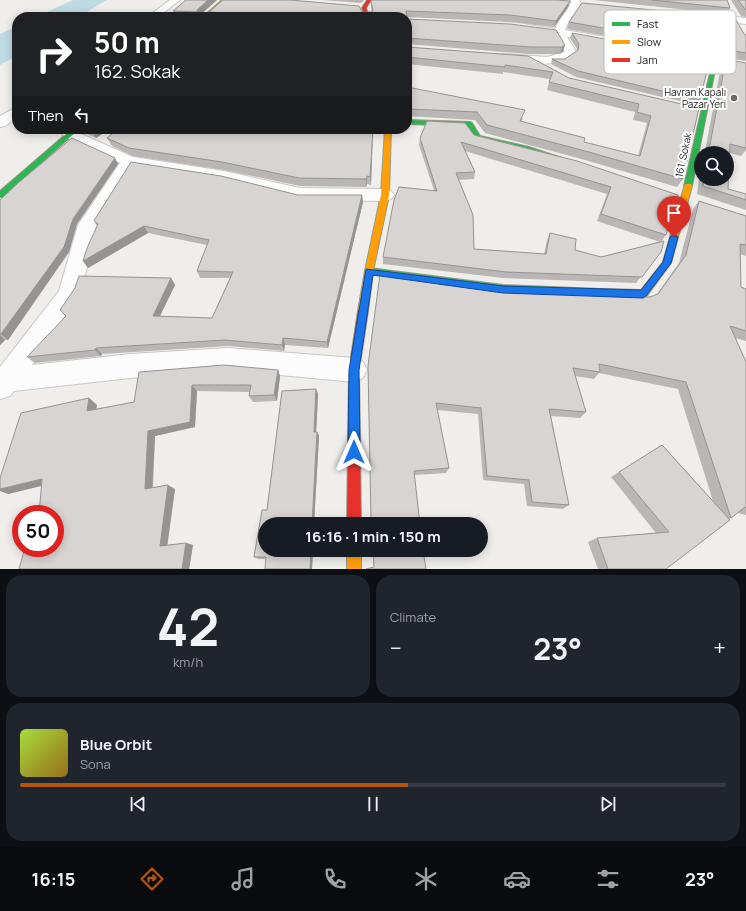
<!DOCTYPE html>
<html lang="en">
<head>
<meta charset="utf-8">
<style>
  :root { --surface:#171b24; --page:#20242c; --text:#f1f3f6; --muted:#9ea1a6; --line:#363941; --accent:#b45309 }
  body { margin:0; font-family:Manrope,sans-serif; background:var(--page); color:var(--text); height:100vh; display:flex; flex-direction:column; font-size:15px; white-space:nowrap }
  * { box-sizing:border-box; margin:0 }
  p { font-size:13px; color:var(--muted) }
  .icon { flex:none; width:22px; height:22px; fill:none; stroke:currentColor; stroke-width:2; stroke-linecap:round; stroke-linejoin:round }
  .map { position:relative; height:569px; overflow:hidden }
  .details { display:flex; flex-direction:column; gap:6px; padding:6px; background:#0d0f14; flex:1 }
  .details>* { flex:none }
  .top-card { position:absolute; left:12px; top:12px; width:400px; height:122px; border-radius:16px; box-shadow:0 2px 10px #0003; background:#202124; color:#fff; overflow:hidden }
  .tools { position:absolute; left:694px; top:146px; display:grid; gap:8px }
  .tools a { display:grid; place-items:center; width:40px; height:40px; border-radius:50%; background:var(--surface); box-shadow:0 2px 10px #0003; font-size:20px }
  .speed { position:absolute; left:12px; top:505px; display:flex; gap:8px; font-size:20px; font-weight:700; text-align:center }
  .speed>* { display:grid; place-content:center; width:52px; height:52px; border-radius:50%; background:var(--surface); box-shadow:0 2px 10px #0003; line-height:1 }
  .speed .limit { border:6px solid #d22; background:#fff; color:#111 }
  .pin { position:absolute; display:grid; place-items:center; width:34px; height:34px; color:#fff; margin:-41px -17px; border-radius:50% 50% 50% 0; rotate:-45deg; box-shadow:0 0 4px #0007 }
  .pin .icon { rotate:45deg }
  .me { position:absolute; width:44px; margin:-22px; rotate:0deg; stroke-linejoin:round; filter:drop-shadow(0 0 3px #0008) }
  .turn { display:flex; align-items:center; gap:14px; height:84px; padding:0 16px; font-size:18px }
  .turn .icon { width:52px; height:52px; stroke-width:2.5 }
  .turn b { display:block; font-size:28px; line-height:34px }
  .then { display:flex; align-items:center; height:38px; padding:0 16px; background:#0003; gap:8px; font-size:15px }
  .big { font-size:30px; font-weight:700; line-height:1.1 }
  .details .tile { flex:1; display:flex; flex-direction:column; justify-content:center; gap:6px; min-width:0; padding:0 14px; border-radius:16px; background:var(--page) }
  .details .dial { align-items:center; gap:0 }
  .dial b { font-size:52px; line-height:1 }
  .song { display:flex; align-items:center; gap:12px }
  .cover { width:48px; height:48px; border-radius:6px; background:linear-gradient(135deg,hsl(80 70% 55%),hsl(40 70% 35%)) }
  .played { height:4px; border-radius:2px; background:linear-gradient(90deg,var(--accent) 55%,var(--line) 55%) }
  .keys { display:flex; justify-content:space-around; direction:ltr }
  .heat { display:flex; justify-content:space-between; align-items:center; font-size:22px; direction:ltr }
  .details .tiles { flex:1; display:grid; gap:6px; grid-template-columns:1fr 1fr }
  .tile:last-child { grid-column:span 2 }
  .trip { position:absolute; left:258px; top:517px; width:230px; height:40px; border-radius:20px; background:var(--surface); box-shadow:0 2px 10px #0003; font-weight:700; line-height:40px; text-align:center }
  .menu { display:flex; height:64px; justify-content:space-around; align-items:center; background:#090b0e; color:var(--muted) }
  .menu .icon { width:28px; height:28px }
  .menu .active { color:var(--accent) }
  .menu b { font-size:18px; color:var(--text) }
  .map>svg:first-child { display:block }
  .water { fill:#bfdbe3 }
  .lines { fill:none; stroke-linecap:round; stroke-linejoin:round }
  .street-casing { stroke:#c9c8c7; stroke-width:2 }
  .fast-casing { stroke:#999a82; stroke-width:2 }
  .slow-casing { stroke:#999a82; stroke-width:2 }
  .jam-casing { stroke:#999a82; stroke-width:2 }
  .street { fill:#fdfcfc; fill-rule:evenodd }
  .fast { fill:#30b455; fill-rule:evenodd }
  .slow { fill:#ff9f0a; fill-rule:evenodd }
  .jam { fill:#e5322d; fill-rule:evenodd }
  .wall { fill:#b9b6b5; fill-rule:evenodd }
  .shaded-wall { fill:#969493 }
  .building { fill:#d7d4d2; stroke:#969493 }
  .route { fill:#1a73e8; stroke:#114b97 }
  .poi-dot { fill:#6a6968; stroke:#fff; stroke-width:1.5 }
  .labels { text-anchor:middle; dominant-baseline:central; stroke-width:4; stroke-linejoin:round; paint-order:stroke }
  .far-poi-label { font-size:10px; fill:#222; stroke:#fff; text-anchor:end }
  .far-street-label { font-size:10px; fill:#222; stroke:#fff }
  .key { fill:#fff; stroke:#bdbdbd; stroke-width:1 }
  .key-label { font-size:11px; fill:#222 }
</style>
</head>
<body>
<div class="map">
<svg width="746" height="569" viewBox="0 0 746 569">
  <rect width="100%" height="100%" fill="#f0eeeb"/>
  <path class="water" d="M73,0h34l-29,17h-42z
    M17,26v30l-17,9v-31z"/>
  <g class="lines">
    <g class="street-casing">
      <path id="street" d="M170,0h10l-22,17h-11z
        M571,0h8l2,3c-5,11 -13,17 -16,27l40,7 1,2 -1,2 -38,-4 10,16c-12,16 -60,11 -77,6l-2,-2 2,-2 4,-1 43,3 18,-5 -10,-17 -27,-4 -5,-3 5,-3 27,4c4,-11 12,-16 16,-26z
        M706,14l40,4v6l-43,-5 -2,-2 2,-2z
        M680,50l66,11v8l-70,-14 -2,-2z
        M17,107v11l-12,8 -5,1v-11z
        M70,129l63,28 91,14 76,17 85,1 6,2 3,4 -3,4 -6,2 -85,-1 -76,-19 -90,-14 -36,58 -18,69 -48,71 98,-11 98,-6 126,10 9,4 4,8 -4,8 -9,4 -126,-12 -98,8 -116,13 -4,5 -10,3v-32l59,-76 19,-66 42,-62 -55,-26 -3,-3 3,-3z"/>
    </g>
    <g class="fast-casing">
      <path id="fast" d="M715,59l2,1 -25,126 -4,2 -4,-2 29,-126z
        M407,120l63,2 2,1 8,13 49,11 33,11 -3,2 -34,-10 -49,-12 -8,-12 -61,-2z
        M72,129h7l-76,68h-3v-6z
        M369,268l134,17 98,4 3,1 2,3 -2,3 -3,1 -98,-4 -134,-19 -4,-3z"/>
    </g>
    <g class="slow-casing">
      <path id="slow" d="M222,0h4l-19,17h-4z
        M385,129h6l-2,66 -16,76 -5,40 -2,3h-6l-2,-3 7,-40 16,-76z
        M685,184h6l1,2 -21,77 -25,34 -48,-1 -2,-3 2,-3 3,-1 40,1 22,-28z
        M347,550h14v19h-14z"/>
    </g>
    <g class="jam-casing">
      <path id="jam" d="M367,0h4l-5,8 3,9h-4l-3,-9z
        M363,307l3,1 2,3 -9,59 2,154h-14l2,-154 9,-59 2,-3z"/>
    </g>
    <use href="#street" class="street"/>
    <use href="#fast" class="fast"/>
    <use href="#slow" class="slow"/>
    <use href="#jam" class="jam"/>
  </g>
  <path class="wall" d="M184,0h33l-18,16v1h-24l-2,-6 12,-10z
    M323,0h41l-3,3z
    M593,0h134l3,8 -3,6z
    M731,0h15v17l-5,-1z
    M371,2l197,5 -14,20 -45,-5 -102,-5v2l158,26 -2,6 -3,3h-31l-122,-10v-27h-196l-2,-5h163l-1,-4z
    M569,22l175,12 2,1v26l-179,-32z
    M572,33l128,67 -3,5 -121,-28 -25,-13 1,-5h13l12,-8v-2l-7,-11z
    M407,45v2l121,9 41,22 130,30 -16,71 -6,8 -92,-27 -100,-27 -10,-13 -68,-4v-29l116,31 -2,4 63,20 54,14 9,-33 -14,-3 2,-8 -88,-22 3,-11 -47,-7v2l-96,-10z
    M726,59l20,4v87l-5,6 -11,-3 -2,36 18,5v16l-49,-16 4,-30v15h26v-26h-24l2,-2 16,-85z
    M83,129h27l-14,9 -9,-4z
    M373,129l-2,56 -4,-1 -1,3 -66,-1 -76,-16 -91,-14 -21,-10 -5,-8z
    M474,135l204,60 -12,40 -5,7v10l-25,31 -133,-5 -120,-14v-7l51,-67 -15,-45 1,-7zM465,151l142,43 -10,27 63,21 -59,15 -26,-7 -25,-17 -3,7 -3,14 -70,-5 -16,-69 16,-1 1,-7z
    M115,158l3,6 -41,60 -8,28 -61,88h-3l-5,5v-145z
    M298,195h64l1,7 -35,146 -43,-3 -1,6 -56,-5 -126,8 -1,2 -66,7 -8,-6 144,-79 4,7 -15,31 52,2 18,-40h-30l-3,-7 10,-26 -59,-12 -60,35 -5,-7 14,-35 -3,-5z
    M699,201l47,15v40l-6,-2 1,33 5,2v52l-11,-3 11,24v153l-8,-2 -7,5 -2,1 -63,50h-68l-10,-27 9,-4 59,-5 -45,-56 51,-32 51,56 -35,-112 -79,-16 -5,6 -19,-3 11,36 -6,6 -29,-2 18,89 -6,4 -36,-3 -3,-22 -41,-4 -5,-66 -41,-4 12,58 -3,5 -31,2 -44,45 -3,-154 138,-74 144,5 7,-3 22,-31 14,-54z
    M278,370l2,6 -3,25 -24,1 -4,-6 1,-4 -53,-1 -2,36 -40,9 -2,52 22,1 -8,56 19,-2 7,2 -4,24h-170l36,-21 -14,-62 -33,8 81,-96 8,7 -1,4 38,-7 5,-30z
    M316,389l2,5 -2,38h1l2,4 -5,88h-49v26h48l-1,19h-47l1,-10h-8l-4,-2 8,-47h5l15,-119z"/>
  <path class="shaded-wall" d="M208,0h9l-18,16v1l-2,-7z
    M570,1l-2,6 -14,20 2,-6z
    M565,45l-2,6 -3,3 2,-7z
    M94,129h16l-14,9 -5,-8z
    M373,129l-2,56 -1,-8z
    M115,158l3,6 -41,60 -8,28 -61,88 -7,-6 72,-115z
    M367,176v8l-1,3v-8z
    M362,195l1,7 -35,146 -1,-6z
    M144,226l4,7 -60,35 -5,-7z
    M171,278l4,7 -18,37 -4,-6z
    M0,335l5,5 -5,5z
    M283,338l2,7 -1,6 -2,-6z
    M96,348l6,6 -1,2 -6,-6z
    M278,370l2,6 -3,25 -3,-6z
    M192,385l5,6 -2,36 -40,9 -3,57 -7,-4 3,-58z
    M316,389l2,5 -2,42 -2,-4z
    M89,398l8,7 -2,12 -8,-6z
    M317,432l2,4 -5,88h-2z
    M42,479l11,4 -45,11 -8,-3v-2z
    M168,485l7,4 -8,59 -7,-2z
    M186,543l7,2 -4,24h-7z
    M311,550h2l-1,19h-2z"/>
  <path class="building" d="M186,0h22l-11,10 1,2 -25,-1z
    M223,0h67l69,6 3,6h10l1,-2 -2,-8 1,-2h185l13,1 -14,20 -46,-6 -104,-4 1,8 103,5 46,6 9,15 -3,2h-31l-124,-9v-21h-189l6,-4 -15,-1z
    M652,0h75l3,8z
    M738,0h8v10l-1,-1z
    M582,3l153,15 9,16 2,1v18l-177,-31z
    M572,33l138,25 -10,42 -122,-29 -26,-12h13l13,-9 1,-6z
    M407,45v2l121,9 41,22 130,30 -16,71 -94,-27 -102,-27 -10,-13 -69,-3 -1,1v-23l118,23 -5,11 65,17 -1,4 56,14 11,-40 -14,-4 2,-8 -90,-22 4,-10 -48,-7v2l-98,-10z
    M726,59l20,4v85l-16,-4 -2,45 18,5v6l-43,-14 1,-7h23v-26h-20l1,-6 2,-2z
    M427,121l38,2 9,12 103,26 101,34 -12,40 -65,-21 10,-27 -150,-45 14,30 -19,1 17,42 1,34 72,5 4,-21 26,6 -1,11 26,7 63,-16 -3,11 -19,25 -136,-5 -123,-15 11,-57 5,-13 38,4 -17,-53z
    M118,129h255l-3,48 -3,-1 -1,3 -67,-1 -77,-16 -93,-14 -22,-10z
    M72,138l43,20 -42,61 -9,28 -63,87h-1v-134l18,-17z
    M131,162l90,14 77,19h64l-35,147 -44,-4 -1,7 -57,-5 -129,8 -1,2 -68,7 39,-41 -6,-6 15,-22 4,-12 92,2 -18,38 59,2 21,-46 -36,-1 12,-31 -65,-14 -61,35 4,-13 11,-24 -4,-3 1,-2z
    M699,201l47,15v29l-6,-1 1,43 5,2v42l-16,-5 16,36v146l-1,-1 -14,11 -45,-136 -87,-18 1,8 -27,-4 13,44 -37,-3 20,96 -37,-3 -3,-22 -42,-4 -6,-68 -45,-5 13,65 -35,3 6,53h-56v-2l7,-2 -3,-154 12,-92 126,18 144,5 8,-3 28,-39z
    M224,365l54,5 -4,25 -25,1 2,-11h-59l-2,37 -42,9 -3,58 23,-4 -8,61 26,-3 -4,26h-163l6,-21h30v-34h-16l3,-35 -42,10v-11l21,-65 68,-15 -2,13 47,-9 5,-30z
    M316,389l-2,43h3l-5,92h-47v26h46l-1,19h-45l1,-12h-12l8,-47h5l15,-119z
    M662,445l68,75 -64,49h-58l-11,-31 72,-6 -50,-60z
    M373,550h50l3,19h-60l8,-2z"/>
  <path class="route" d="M674,234l4,3 -7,26 -25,33 -3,2 -140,-5 -130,-18 -14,95 1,82 -2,5 -4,2 -4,-2 -2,-5 1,-82 17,-101 137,17 138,4 22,-28 7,-25z"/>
  <circle class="poi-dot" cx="734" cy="98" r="4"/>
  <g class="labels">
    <g class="far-poi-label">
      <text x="726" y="92">Havran Kapalı<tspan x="726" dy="12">Pazar Yeri</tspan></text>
    </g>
    <g class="far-street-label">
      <text transform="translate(683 155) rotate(-78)">161. Sokak</text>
    </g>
  </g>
  <rect x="604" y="10" width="132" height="64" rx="6" class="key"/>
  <rect x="612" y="22" width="18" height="4" fill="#30b455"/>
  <rect x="612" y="40" width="18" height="4" fill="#ff9f0a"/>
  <rect x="612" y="58" width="18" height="4" fill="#e5322d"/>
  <g class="key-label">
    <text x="637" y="28">Fast</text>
    <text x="637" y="46">Slow</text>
    <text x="637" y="64">Jam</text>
  </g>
</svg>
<div class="tools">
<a><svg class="icon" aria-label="search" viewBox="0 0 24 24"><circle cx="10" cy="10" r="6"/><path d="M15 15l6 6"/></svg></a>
</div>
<div class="speed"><div class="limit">50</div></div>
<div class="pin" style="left:674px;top:237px;background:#d93025"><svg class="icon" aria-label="arrive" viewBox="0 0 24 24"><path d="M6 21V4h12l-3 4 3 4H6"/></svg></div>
<svg class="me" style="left:354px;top:452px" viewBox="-20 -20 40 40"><path d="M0-17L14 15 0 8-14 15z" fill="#1a73e8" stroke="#fff" stroke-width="4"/></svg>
<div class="trip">16:16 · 1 min · 150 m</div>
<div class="top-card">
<div class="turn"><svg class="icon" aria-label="right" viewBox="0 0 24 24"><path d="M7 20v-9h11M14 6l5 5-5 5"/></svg><div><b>50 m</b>162. Sokak</div></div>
<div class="then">Then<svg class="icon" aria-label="left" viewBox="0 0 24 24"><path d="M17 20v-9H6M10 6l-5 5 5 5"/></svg></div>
</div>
</div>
<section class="details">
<div class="tiles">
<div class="tile dial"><b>42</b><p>km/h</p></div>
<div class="tile"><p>Climate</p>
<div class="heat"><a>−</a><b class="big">23°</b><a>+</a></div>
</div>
<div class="tile">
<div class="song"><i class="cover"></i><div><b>Blue Orbit</b><p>Sona</p></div></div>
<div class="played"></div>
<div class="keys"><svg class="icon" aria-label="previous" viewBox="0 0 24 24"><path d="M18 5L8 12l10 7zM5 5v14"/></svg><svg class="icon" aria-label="pause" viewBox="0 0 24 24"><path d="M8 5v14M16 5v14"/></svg><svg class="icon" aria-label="next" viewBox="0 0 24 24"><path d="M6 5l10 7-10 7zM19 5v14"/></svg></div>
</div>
</div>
</section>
<nav class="menu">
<b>16:15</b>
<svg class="icon active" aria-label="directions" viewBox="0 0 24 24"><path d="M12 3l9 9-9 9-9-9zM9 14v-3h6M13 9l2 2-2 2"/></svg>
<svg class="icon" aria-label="music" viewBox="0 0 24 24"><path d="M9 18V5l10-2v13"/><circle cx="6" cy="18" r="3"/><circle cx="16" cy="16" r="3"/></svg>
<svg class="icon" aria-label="phone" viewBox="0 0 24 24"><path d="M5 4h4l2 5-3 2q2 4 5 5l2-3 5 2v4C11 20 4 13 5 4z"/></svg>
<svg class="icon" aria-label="climate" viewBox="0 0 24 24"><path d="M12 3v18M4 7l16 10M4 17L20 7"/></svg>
<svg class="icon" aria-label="car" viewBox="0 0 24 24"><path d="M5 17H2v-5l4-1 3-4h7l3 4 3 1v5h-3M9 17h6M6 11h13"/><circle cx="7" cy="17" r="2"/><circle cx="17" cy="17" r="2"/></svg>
<svg class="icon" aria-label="filters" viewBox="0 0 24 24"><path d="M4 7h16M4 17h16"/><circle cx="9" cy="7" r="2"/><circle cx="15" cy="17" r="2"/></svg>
<b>23°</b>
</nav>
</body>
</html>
